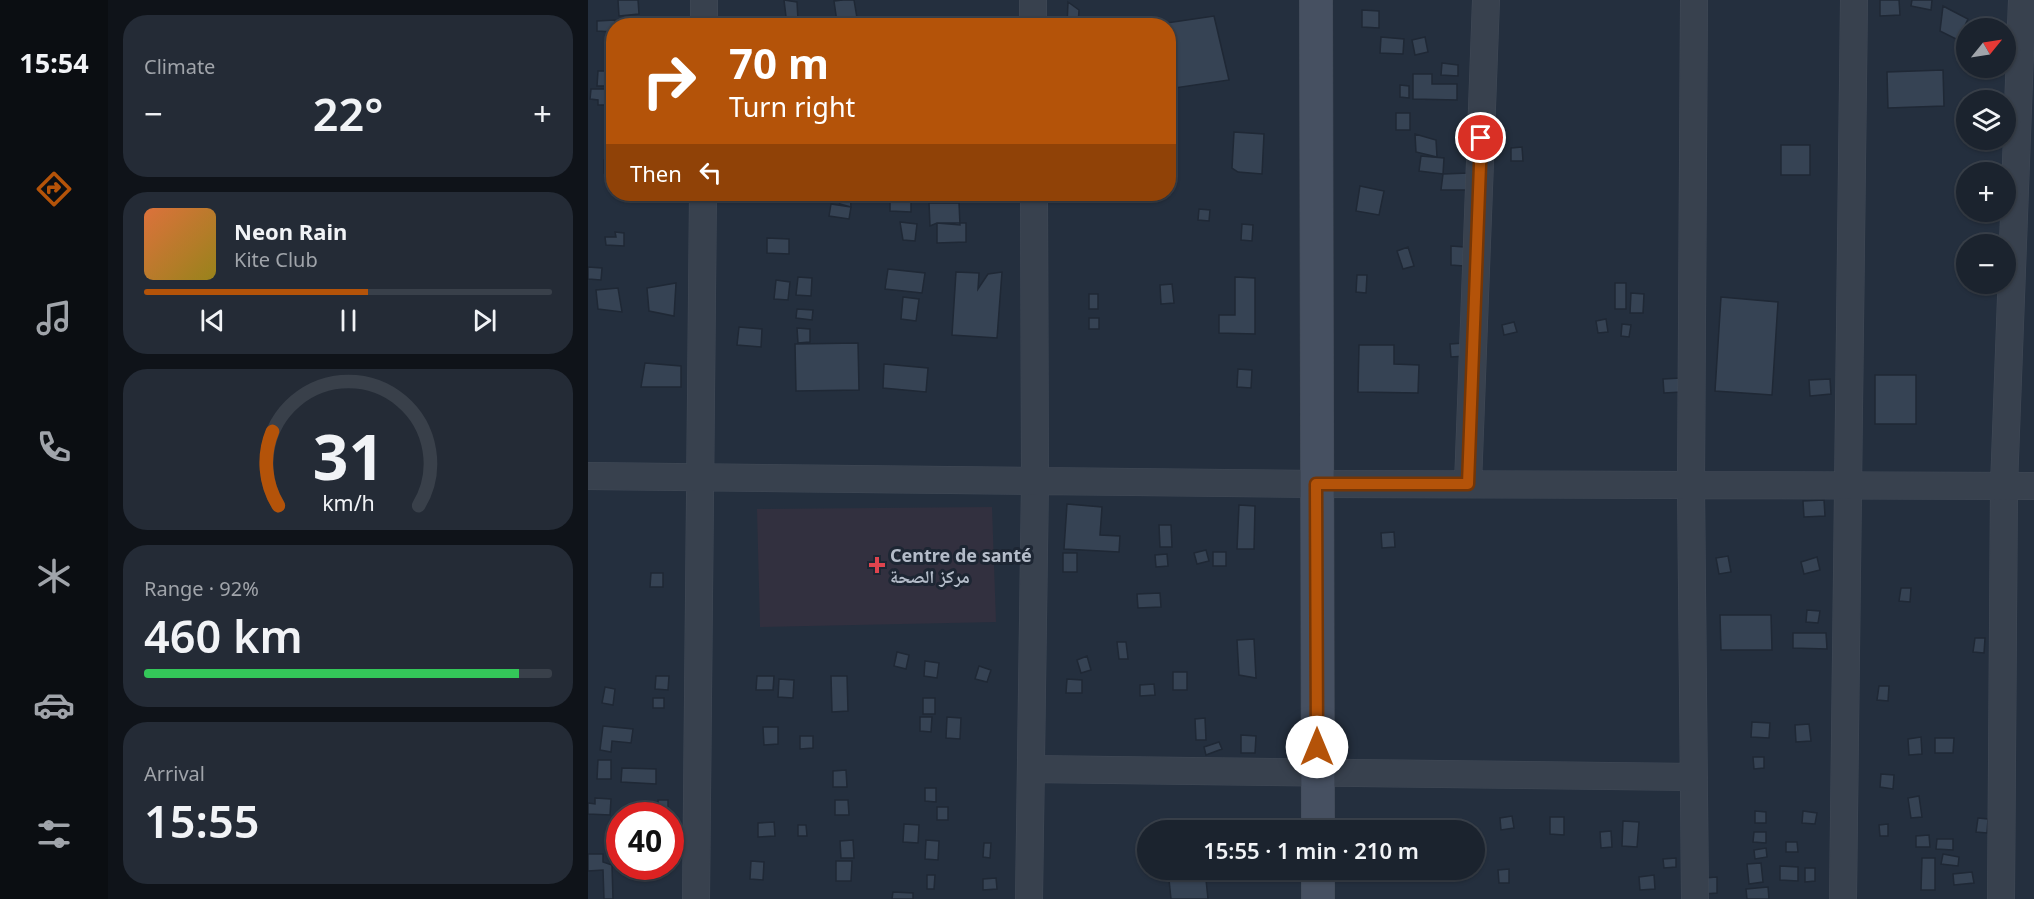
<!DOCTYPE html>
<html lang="en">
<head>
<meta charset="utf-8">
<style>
  :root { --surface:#1b232e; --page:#242b36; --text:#f1f3f6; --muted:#a0a4aa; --line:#39404a; --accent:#b45309 }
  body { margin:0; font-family:"Noto Sans","Noto Naskh Arabic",sans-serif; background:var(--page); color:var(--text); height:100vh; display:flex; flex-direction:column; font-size:22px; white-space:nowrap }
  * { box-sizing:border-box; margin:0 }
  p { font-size:20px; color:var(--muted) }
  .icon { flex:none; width:33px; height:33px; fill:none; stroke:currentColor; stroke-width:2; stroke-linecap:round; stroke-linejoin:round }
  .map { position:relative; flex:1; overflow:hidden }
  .panel { display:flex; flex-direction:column; gap:15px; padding:15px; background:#0f1319; width:480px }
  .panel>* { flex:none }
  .banner { position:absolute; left:18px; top:18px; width:570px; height:183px; border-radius:24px; box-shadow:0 2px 4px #0004,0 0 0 2px var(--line); background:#b45309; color:#fff; overflow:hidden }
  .needle { width:39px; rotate:60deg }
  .tools { position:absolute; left:1368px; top:18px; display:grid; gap:12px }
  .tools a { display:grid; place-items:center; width:60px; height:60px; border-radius:50%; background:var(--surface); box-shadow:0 2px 4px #0004,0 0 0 2px var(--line); font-size:30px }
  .speed { position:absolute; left:18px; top:802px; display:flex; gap:12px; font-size:30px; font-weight:700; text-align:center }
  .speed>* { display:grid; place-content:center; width:78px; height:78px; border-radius:50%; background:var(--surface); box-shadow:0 2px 4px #0004,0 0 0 2px var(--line); line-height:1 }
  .speed .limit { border:9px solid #d22; background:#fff; color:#111 }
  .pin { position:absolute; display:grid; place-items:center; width:51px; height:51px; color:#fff; margin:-26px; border:3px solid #fff; border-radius:50%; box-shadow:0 2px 6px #0007 }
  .me { position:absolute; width:66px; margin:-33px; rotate:0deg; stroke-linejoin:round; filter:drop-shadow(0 0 4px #0008) }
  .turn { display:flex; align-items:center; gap:21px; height:126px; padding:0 24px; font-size:27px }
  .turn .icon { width:78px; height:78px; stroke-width:2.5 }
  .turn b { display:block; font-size:42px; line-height:51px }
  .then { display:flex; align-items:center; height:57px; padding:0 24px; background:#0003; gap:12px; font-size:22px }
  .big { font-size:45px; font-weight:600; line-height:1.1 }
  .panel .card { flex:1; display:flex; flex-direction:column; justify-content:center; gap:9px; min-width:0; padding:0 21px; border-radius:24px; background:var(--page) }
  .panel .dial { align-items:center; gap:0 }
  .dial svg { height:156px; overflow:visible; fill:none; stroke:var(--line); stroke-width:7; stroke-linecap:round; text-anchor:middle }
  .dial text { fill:var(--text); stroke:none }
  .song { display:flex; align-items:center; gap:18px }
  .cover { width:72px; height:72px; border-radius:9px; background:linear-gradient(135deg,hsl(20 70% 55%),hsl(50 70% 35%)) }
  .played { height:6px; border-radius:3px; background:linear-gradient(90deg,var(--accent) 55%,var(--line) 55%) }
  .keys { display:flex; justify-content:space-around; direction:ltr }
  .heat { display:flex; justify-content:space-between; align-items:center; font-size:33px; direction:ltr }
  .charge { height:9px; border-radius:4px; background:linear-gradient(90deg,#34c759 92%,var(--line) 0) }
  .trip { position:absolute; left:549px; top:820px; width:348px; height:60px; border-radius:30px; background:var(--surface); box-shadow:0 2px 4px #0004,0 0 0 2px var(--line); font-weight:600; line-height:60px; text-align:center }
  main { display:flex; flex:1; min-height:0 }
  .menu { display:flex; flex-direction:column; width:108px; justify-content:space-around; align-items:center; background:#0b0e12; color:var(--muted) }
  .menu .icon { width:42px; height:42px }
  .menu .active { color:var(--accent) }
  .menu b { font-size:27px; color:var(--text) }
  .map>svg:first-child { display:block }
  .medical { fill:#32303f }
  .building { fill:#364354; stroke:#1f2835; stroke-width:1.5 }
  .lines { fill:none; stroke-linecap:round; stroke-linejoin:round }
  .street-casing { stroke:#414a57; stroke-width:28 }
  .secondary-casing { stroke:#414a57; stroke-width:34 }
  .street { stroke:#38414e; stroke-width:27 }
  .secondary { stroke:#465061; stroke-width:33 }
  .route-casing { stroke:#753606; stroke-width:15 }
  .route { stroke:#b45309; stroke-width:10 }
  .health-dot { fill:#e0444e; stroke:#1d2633; stroke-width:2 }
  .labels { text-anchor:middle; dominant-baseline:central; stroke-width:6; stroke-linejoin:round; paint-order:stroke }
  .poi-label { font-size:18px; font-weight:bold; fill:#b4bcc9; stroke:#1d2633; text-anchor:start }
</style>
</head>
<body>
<main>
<nav class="menu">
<b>15:54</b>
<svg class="icon active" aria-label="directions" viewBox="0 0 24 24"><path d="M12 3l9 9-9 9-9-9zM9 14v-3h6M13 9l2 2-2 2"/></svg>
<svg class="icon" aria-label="music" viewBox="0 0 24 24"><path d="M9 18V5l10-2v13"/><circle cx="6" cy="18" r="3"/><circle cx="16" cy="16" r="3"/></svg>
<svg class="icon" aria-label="phone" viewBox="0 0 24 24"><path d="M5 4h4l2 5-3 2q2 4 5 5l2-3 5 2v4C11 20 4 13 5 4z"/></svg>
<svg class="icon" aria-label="climate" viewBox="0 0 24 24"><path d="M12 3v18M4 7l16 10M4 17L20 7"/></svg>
<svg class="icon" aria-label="car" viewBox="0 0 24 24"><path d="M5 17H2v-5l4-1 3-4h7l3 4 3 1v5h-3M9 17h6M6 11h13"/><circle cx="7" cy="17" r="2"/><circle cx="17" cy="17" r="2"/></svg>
<svg class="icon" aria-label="filters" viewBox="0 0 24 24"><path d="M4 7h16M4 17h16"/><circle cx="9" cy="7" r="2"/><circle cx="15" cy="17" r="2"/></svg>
</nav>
<section class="panel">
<div class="card"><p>Climate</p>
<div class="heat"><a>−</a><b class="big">22°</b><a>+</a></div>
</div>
<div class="card">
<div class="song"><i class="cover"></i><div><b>Neon Rain</b><p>Kite Club</p></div></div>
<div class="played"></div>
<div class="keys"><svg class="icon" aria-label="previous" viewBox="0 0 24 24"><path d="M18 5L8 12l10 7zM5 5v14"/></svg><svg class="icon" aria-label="pause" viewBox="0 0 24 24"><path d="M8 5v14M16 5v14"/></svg><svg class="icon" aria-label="next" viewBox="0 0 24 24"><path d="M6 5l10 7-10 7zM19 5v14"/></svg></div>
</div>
<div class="card dial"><svg viewBox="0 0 100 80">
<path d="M14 69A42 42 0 1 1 86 69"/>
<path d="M14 69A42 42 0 0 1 11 31" stroke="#b45309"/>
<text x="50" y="56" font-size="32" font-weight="700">31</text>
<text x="50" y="72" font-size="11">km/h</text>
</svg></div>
<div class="card"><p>Range · 92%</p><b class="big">460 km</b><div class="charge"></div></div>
<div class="card"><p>Arrival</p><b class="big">15:55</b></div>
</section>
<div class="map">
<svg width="1446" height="899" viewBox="0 0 1446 899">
  <rect width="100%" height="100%" fill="#242f3e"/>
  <path class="medical" d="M404,507l4,115 -236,5 -3,-118z"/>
  <path class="building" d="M30,0h20l1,14 -20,2z
    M196,0l13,2 1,18 -11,5z
    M255,0h11l3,18 -20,4 -3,-21z
    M1292,0h19l1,15 -20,1z
    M1324,0h20l-1,10 -20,-4z
    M480,2l11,8 -1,16h-11z
    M1355,6l25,13 -10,21 -18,-9z
    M774,10l17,1v17l-17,-1z
    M626,16l15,64 -61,9v-63h-22z
    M215,18l16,1 1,7h-18z
    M75,19l1,7h-18v-5z
    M27,20l-1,12 -17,-1v-10z
    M793,37l23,2 -1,15 -23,-1z
    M837,37l3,15 -13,3 -3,-15z
    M854,63l16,2v11l-17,-1z
    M1355,70l1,36 -56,2 -1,-36z
    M10,71h16v15h-17z
    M825,74h19v10h25v16l-44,-1z
    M812,85l9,1v12l-9,-1z
    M3,89h23v16h-16v-5l-8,-1z
    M808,113h14v17h-14z
    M646,132l30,2 -2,40 -24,-2 -6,-4z
    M827,134l21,6 1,17 -21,-5z
    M1193,145h29v30h-29z
    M934,147l1,14h-12v-13z
    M833,156l23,2 -1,16 -24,-3z
    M16,160l10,1v13l-10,-1z
    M881,173v17h-28l2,-16z
    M772,186l24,5 -5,24 -23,-4z
    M155,194h60v7l-61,-1z
    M248,194h14l1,13 -11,-3z
    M351,194h20v9h-21z
    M302,201h21v11l-21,-1z
    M341,203h30l1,22 -23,-2 -7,3z
    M243,204l20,3 -2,12 -20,-3z
    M611,209l11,1 -1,11 -11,-1z
    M312,222l17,2 -2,17 -12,-1z
    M349,223h29v19l-29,1z
    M654,224l11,1 -1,16 -11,-1z
    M27,232l9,1v13l-18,-1 -1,-8h11z
    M179,238l22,1v15l-22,-1z
    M863,246l14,1 -1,19 -13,-1z
    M820,247l6,19 -11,3 -6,-18z
    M0,267l14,1 -1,12 -13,-1z
    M300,269l37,4 -3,20 -37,-4z
    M368,272l23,1 -1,16 10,-15 14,-2 -5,66 -45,-3z
    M769,275h10l-1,18 -10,-1z
    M210,277l14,1 -1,18 -15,-1z
    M647,277l20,1v56l-36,-1v-18h16z
    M188,280l14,2 -2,18 -14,-1z
    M88,283l-2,33 -25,-5 -2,-23z
    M1027,283h11v26h-11z
    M584,284l2,19 -13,1 -1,-19z
    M30,288l4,24 -24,-3 -2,-19z
    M1043,293l13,1 -1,19h-13z
    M501,294h9v15h-9z
    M315,297l16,2 -3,22 -15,-2z
    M1133,297l57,5 -6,93 -57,-4z
    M209,309l16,1 -1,10 -16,-2z
    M501,318h10v11h-10z
    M1018,319l2,13 -10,1 -2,-12z
    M926,322l3,10 -13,3 -2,-10z
    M1034,324l9,1 -2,12 -8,-1z
    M151,327l23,2 -1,18 -24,-2z
    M209,328l13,1v13l-12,1z
    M270,343l1,47 -63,1 -1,-47z
    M876,343l2,13 -15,1 -1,-13z
    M771,345h35v19l25,1 -1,28 -60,-1z
    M57,363l36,3v21h-40z
    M296,364l44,4 -2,24 -43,-4z
    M650,369l14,1 -1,18 -14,-1z
    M1287,375h41v49h-41z
    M1093,378l1,14 -18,1 -1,-14z
    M1242,379l1,15 -21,2 -1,-16z
    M1236,500l1,16 -21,1 -1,-16z
    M479,504l35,3 -2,28 20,1 -1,16 -55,-3z
    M651,505l16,1 -1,43h-17z
    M571,525h12l1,22h-12z
    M806,532l1,15 -13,1 -1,-15z
    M618,550l3,11 -12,3 -3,-11z
    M625,552h13v14h-13z
    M475,553h14v19h-14z
    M579,554l1,12 -12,1 -1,-12z
    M1140,556l3,16 -12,2 -3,-16z
    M1229,557l3,13 -16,4 -3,-12z
    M63,573h12v14h-13z
    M1313,588h10l-1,14 -11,-1z
    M572,593l1,14 -23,1 -1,-14z
    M1219,610l13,1 -2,12 -12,-1z
    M1132,615h51l1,35h-51z
    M1205,633h33l1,16 -34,-1z
    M1387,638h10l-1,15 -11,-1z
    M666,639l2,39 -17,-3 -2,-35z
    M529,642h9l2,17h-9z
    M309,652l12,3 -3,14 -12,-3z
    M499,656l4,14 -10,3 -4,-13z
    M337,661l14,2 -2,15 -13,-2z
    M391,666l12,4 -4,12 -12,-3z
    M585,672h14v18h-14z
    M68,676h13l-1,14 -13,-1z
    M169,676h17l-1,14h-17z
    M243,676h16l1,35 -16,1z
    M191,679l15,1 -1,18 -15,-1z
    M479,679l15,1v13h-16z
    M566,684l1,11 -15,1v-11z
    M1291,686h10l-1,15 -11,-1z
    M17,687l10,2 -2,16 -11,-2z
    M65,698h11v10h-11z
    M335,698h12v16h-12z
    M332,717h12l-1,15 -11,-1z
    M359,717l14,1 -1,21 -14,-1z
    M617,718l1,22h-10l-1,-21z
    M1164,722l18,1 -1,15 -18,-1z
    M1221,724l2,17 -15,1 -1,-17z
    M15,726l30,3 -2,14 -19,-2 -1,11 -11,-2z
    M175,727h15v17l-14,1z
    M653,735l15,1 -1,17h-14z
    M212,736h13v12l-13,1z
    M1333,737l1,17 -13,1 -1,-16z
    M1347,738h19l-1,15h-18z
    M631,742l3,7 -16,6 -2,-8z
    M1165,757h11v11l-10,1z
    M10,760h13v19h-14z
    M34,768l34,1v15l-35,-2z
    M258,770l1,17h-14v-16z
    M1293,774l13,1 -1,14 -13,-2z
    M337,788h11v14l-11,-1z
    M1331,796l3,21 -11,1 -3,-20z
    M7,798l16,1 -1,16 -22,-1v-11l7,1z
    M70,800h10v16h-16l7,-2z
    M247,800h13l1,15h-14z
    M349,807h11v13h-11z
    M1167,811l11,1v11h-11z
    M1215,811l14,2 -2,11 -13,-1z
    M924,816l2,12 -13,2 -1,-12z
    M962,817h14v18l-14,-1z
    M1390,818l10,1 -1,14 -11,-1z
    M1035,821l16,1 -2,25 -15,-1z
    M186,822l1,14 -17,1v-14z
    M316,824l15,1 -1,18 -15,-1z
    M1300,824v12h-8l-1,-11z
    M210,825h8l1,11h-9z
    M1023,831l1,16 -11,1 -1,-16z
    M1166,832h12v11l-13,-1z
    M1341,835l1,12h-14v-11z
    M1349,839h16v11l-17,-1z
    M265,840l1,18h-13l-1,-17z
    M338,840l13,1 -1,19 -13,-1z
    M1198,842h11l1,10h-12z
    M396,843h7l-1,15 -7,-1z
    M1178,848l1,9 -12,2 -1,-9z
    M0,854h15v8l9,3 1,34h-9l-1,-29 -15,1z
    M1355,854l16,3 -1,9 -17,-2z
    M1088,858v9l-12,1 -1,-9z
    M1334,858h13v32h-14z
    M163,861l13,1 -1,18 -13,-1z
    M248,861h16l-1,20h-15z
    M1173,863l2,19 -14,2 -2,-20z
    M1192,866l18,1v14l-18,-1z
    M1217,868h10v13l-10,1z
    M921,869v14h-10l-1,-13z
    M580,870h37l3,29h-37z
    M1384,872l2,11 -20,2 -1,-11z
    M339,875h8l-1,14h-7z
    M1066,875l1,14 -15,1 -1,-13z
    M1129,877v16l-13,1v-16z
    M408,878l1,11 -14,1v-11z
    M1180,887l1,12h-22l-1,-10z
    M305,892l20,1v6h-21z"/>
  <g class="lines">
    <g class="street-casing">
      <path id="street" d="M445,0v26
        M1106,0l-3,485 4,414
        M116,26v-26
        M0,476l728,8 718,2
        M880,484l18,-484
        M443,769l663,8
        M108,899l7,-705
        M441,899l6,-418 -1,-287
        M1255,899l11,-899
        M1413,899l3,-413 18,-486"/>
    </g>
    <g class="secondary-casing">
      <path id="secondary" d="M728,0l2,831
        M730,870v29"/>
    </g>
    <use href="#street" class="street"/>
    <use href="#secondary" class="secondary"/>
  </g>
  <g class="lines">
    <g class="route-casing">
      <path id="route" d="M729,747l-1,-263h152l13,-346"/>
    </g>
    <use href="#route" class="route"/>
  </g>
  <path class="health-dot" d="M286 556h6v6h6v6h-6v6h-6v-6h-6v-6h6z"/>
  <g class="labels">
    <g class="poi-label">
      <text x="302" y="555">Centre de santé<tspan x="302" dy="21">مركز الصحة</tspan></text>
    </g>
  </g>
</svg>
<div class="tools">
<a><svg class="needle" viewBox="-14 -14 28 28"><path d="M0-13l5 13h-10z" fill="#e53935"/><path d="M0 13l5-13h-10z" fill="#a0a4aa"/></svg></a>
<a><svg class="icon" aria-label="layers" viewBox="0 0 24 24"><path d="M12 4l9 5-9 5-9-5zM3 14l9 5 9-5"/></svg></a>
<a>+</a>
<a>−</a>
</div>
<div class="speed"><div class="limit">40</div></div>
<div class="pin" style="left:893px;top:138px;background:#d93025"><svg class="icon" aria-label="arrive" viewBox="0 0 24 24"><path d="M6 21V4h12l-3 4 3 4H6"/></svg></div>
<svg class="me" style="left:729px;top:747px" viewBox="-20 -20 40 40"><circle r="19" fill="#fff"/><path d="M0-13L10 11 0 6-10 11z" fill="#b45309"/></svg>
<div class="trip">15:55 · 1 min · 210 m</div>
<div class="banner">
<div class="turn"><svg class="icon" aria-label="right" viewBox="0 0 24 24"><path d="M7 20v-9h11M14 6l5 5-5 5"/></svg><div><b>70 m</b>Turn right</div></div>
<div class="then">Then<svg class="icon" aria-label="left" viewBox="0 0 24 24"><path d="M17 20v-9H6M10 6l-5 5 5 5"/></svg></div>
</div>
</div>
</main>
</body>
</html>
